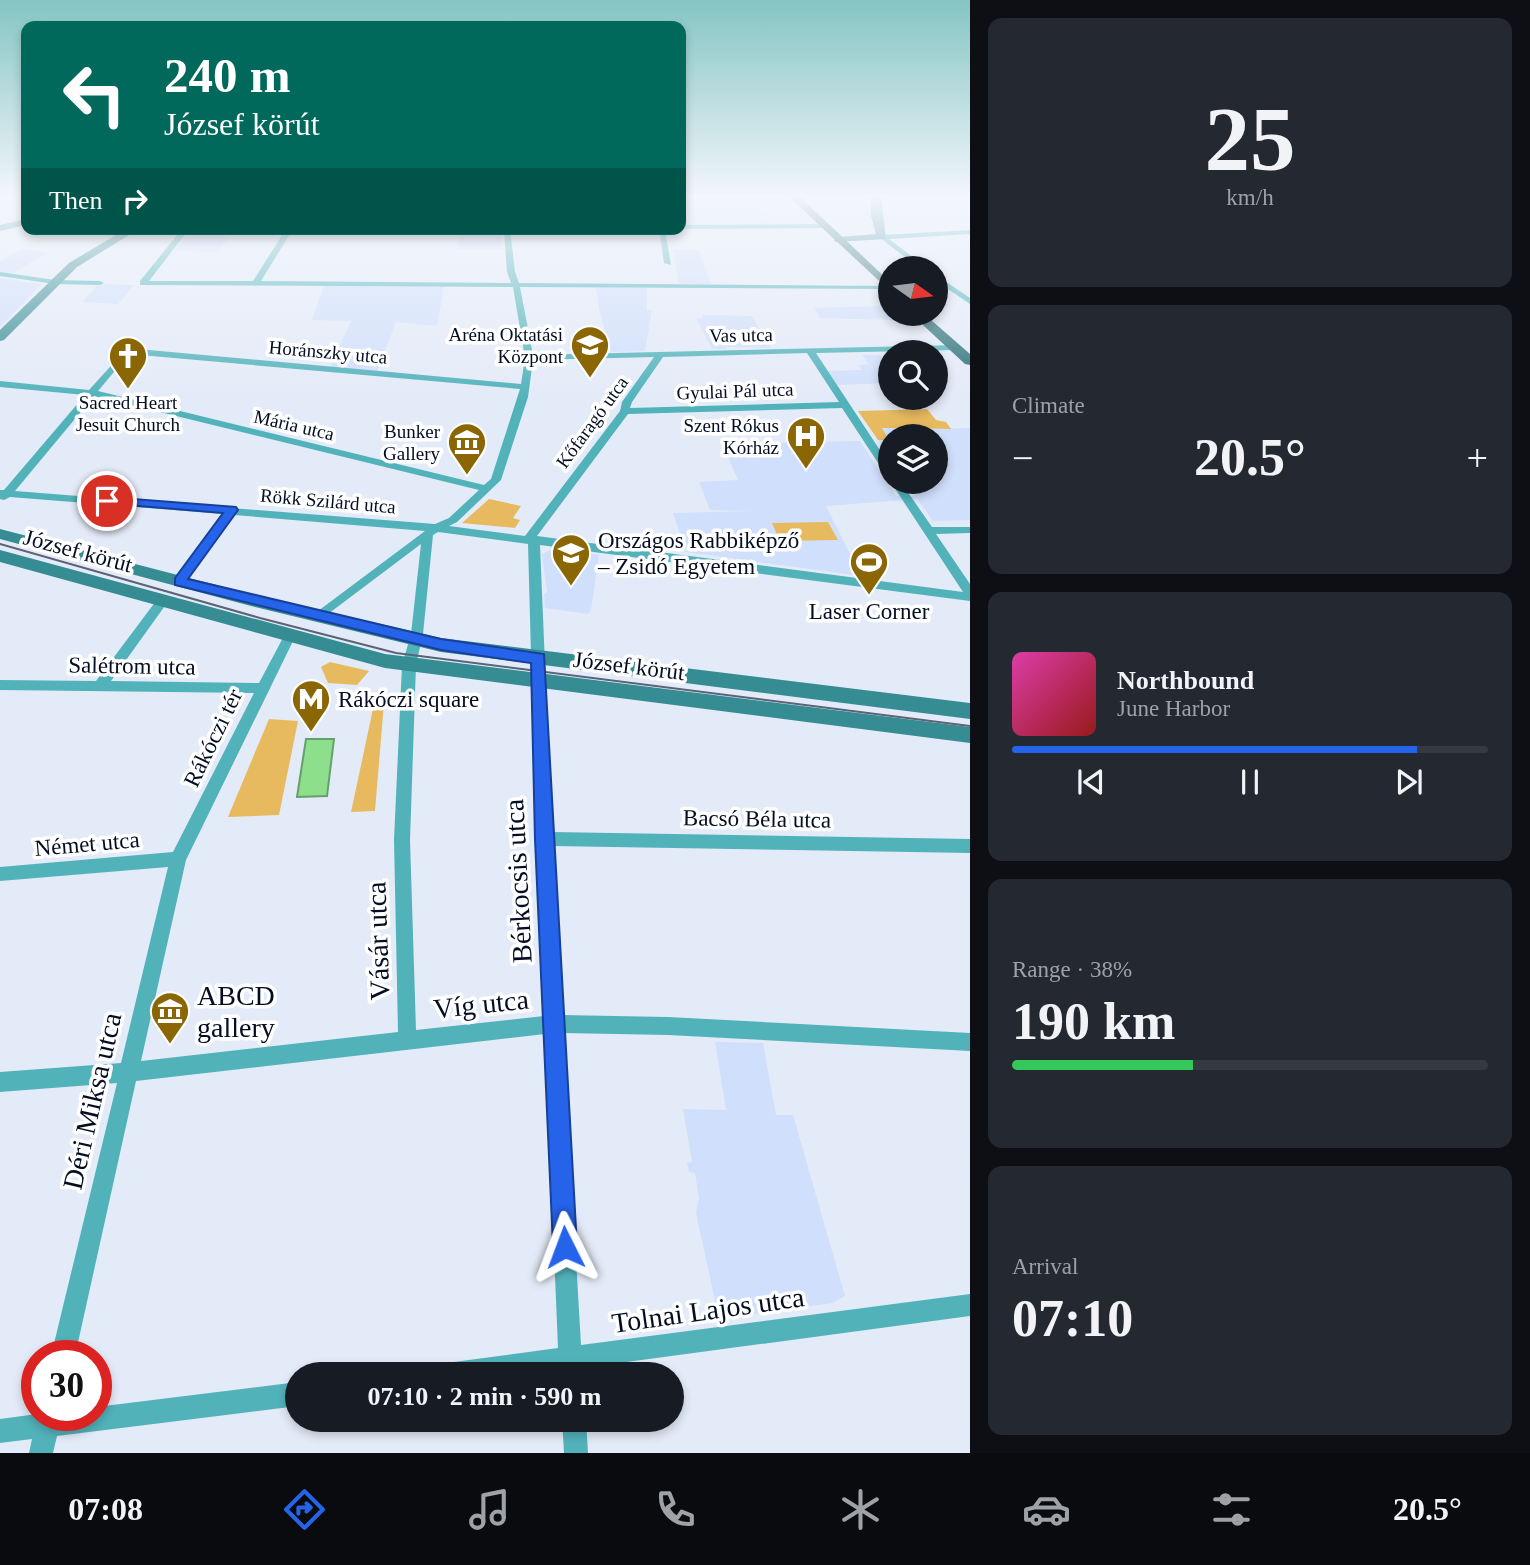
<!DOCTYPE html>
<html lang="en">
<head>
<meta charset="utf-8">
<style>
  :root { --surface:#171b24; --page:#242831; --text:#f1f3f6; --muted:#9ea1a6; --line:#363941; --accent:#2563eb }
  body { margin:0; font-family:"Times New Roman",serif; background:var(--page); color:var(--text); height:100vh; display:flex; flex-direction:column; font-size:26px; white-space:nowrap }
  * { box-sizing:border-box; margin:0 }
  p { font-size:23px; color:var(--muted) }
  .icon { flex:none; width:38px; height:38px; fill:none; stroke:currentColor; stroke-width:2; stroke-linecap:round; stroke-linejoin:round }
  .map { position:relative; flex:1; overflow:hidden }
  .sheet { display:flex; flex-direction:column; gap:18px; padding:18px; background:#0d0f14; width:560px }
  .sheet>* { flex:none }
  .banner { position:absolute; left:21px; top:21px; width:665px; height:214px; border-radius:14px; box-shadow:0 4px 10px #0003; background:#00695c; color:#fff; overflow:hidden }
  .needle { width:46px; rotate:104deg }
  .buttons { position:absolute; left:878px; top:256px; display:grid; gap:14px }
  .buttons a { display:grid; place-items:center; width:70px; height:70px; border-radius:50%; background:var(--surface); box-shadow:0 4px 10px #0003; font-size:35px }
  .speed { position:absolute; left:21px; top:1340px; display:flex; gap:14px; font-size:35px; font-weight:700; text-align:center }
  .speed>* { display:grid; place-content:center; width:91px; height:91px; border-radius:50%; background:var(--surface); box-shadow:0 4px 10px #0003; line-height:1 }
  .speed .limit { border:10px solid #d22; background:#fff; color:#111 }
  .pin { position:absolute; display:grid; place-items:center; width:60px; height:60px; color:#fff; margin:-30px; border:4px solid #fff; border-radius:50%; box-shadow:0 2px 7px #0007 }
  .me { position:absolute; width:77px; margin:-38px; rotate:357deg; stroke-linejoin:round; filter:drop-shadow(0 0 5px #0008) }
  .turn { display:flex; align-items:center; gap:24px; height:147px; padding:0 28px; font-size:32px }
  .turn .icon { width:91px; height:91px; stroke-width:2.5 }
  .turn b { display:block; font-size:49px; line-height:60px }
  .then { display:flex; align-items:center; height:66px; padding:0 28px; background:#0003; gap:14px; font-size:26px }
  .big { font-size:52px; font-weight:800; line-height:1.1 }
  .sheet .tile { flex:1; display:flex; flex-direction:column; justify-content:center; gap:10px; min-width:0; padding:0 24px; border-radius:14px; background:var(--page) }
  .sheet .dial { align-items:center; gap:0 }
  .dial b { font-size:91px; line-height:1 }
  .song { display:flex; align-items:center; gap:21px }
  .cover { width:84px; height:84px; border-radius:10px; background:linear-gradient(135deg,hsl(320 70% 55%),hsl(0 70% 35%)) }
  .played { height:7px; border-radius:4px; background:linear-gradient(90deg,var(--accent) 85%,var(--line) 85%) }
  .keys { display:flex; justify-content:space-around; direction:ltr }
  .heat { display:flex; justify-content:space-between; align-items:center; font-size:38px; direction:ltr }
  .charge { height:10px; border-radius:5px; background:linear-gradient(90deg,#34c759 38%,var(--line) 0) }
  .trip { position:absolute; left:285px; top:1362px; width:399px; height:70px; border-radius:35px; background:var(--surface); box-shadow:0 4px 10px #0003; font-weight:800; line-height:70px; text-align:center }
  .tabs { display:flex; height:112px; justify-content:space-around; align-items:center; background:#090b0e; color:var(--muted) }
  .tabs .icon { width:49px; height:49px }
  .tabs .on { color:var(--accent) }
  .tabs b { font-size:32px; color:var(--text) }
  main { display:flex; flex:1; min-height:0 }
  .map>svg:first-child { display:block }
  .built { fill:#d0dffb }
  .green { fill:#e7ba60 }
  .water { fill:#8edf8b; stroke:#65a06c; stroke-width:2 }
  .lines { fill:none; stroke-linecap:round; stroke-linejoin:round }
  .street { fill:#52b2ba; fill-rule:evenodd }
  .secondary { fill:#368c93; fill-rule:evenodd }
  .primary { fill:#2c7076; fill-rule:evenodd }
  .tram { stroke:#5b6375; stroke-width:2 }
  .route { fill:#2563eb; stroke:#184099; stroke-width:2 }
  .labels { text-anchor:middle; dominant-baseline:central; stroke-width:7; stroke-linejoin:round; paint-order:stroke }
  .far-poi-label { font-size:19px; fill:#040d22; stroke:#fff; text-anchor:end }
  .far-street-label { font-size:19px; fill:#040d22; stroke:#fff }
  .poi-label { font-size:23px; fill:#040d22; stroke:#fff; text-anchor:start }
  .street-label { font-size:23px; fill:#040d22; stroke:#fff }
  .near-street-label { font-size:28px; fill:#040d22; stroke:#fff }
  .near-poi-label { font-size:28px; fill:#040d22; stroke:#fff; text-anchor:start }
</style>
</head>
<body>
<main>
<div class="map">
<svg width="970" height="1453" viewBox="0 0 970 1453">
  <rect width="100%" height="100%" fill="#e4ebf8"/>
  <path class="built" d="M681,196h95l6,6 -26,3 16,20 -91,1z
    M460,233h41l1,16h-44z
    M186,237h38l4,1 -9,14 -44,-1z
    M23,249l24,4 -35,21 -12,-2v-11z
    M673,249l26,1 12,34h-32z
    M0,278l42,6 -42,43z
    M98,284l36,1 -16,19 -35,-2z
    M324,286l120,1 -7,39 -41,-4 -19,50 -47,-4 21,-47 -39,-1z
    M596,288h51v22h5l-7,41 -34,1 -11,-39z
    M881,306l14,14 -75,-2 -6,-10z
    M702,315l50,1 19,32 -45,-1v2h-14l-16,-31h7z
    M862,355h18l11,13v15l-54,2 -9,-14 34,-1 -3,-5 10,-1z
    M929,427l2,2 39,-1v92l-37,1 -16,-22 -91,7 35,70 -175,-24 -13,-39 79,-2 -42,-1 -11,-28 39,-2 -16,-36 138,-3 36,55h19l-9,-15h30v-45h-45v23l-13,-19h11l-8,-12h18l2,2z
    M553,549l31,7 1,-3 14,2 -8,55 -3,4 -43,-6 -1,-14 3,-2 -5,-38z
    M715,1042l48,1 13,72h17l52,181 -13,7 -113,16 -23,-106 3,-15 -4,-25 -6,-1 -2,-9 5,-1 -9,-53 43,1z"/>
  <path class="green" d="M927,409l9,11 10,2 5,7 -42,-1 1,2h-9l-2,-2h-17l7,12h-11l-20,-29z
    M489,499l32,7 -8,12 7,2 -5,8 -53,-5z
    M828,522l10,18 -58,1 -8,-18z
    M330,662l39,9 -12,14 -29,-2 -7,-16z
    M377,690l8,1 -10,120 -24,1z
    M269,719l29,2 -19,94 -51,2z"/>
  <path class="water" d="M306,739h28l-7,57 -30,1z"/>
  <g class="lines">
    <path class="street" d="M681,225l143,-1 3,2 -3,2 -143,1z
      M182,229h7l-40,52h104l33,-52h7l-32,52 250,2 -4,-11 -3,-43h6l5,43 4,11 372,3v3h-3l-368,-2 13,68 424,-10 1,2 -4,3 -138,3 75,114v11l-5,-3 -44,-67 -214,6 -91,122 426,56 -73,-111h10l32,46h38v6l-34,1 34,50v17l-430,-56 12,287 418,7v14l-418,-7 10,169 106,2 302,16v18l-302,-16 -105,-2 18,312 389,-51v22l-388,52 1,6h-24v-2l-16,2h-101l4,-8 8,-4 104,-14 -13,-314 -409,47 -61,275h-24l66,-273 -117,9v-20l121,-9 47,-196 -168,14v-14l173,-15 81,-159 -254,-3v-10l96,1 63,-84 4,-1 6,4 -2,3 -56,78 148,2 26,-49h8l2,3 -109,223 -45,201 257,-29 -4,-192 8,-175 9,-31 10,-90 -97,73 -4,1 -6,-4 111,-83 -191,-16 -50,69h-8v-6l47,-64 -213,-17 -6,3 -4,-1v-9h4l81,-95 -85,-8v-6l89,9 38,-42 394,36 4,-26 -12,-71 -373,-2v-4zM807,353l32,49 -209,6 2,-6 31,-45zM129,354l391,35 -29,90 -7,6 -386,-94zM654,357l-32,45 -2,9 -95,125 -76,-10 8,-4 44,-42 27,-83 5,-37zM94,396l385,94 -30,28 -14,6 -420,-33zM438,532l90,12 8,295 8,177 -128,14 -6,-190 6,-175 7,-31 10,-99z
      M659,229h6l6,36 -7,-2z
      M970,230v4l-81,5 38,29h-8l-40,-31 3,-2z
      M0,272l55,8 45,1 4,2 -4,2 -45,-1 -55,-8z
      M936,275l34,23v6l-34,-23z
      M298,1382v24l-241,30 -4,17h-24l3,-14 -32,4v-24l37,-5 59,2v-9z
      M562,1419h24l2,34h-24z"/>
    <path class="secondary" d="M871,196h10l5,43 -51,3 -1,-2 5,-3 37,-3 -5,-18z
      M26,219v6l-26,6v-6z
      M126,229h13l-62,38 -73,73 -4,1v-11l69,-67z
      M0,529l251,65 190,44 529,65v16l-529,-67 -190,-46 -251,-67z
      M0,550l385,104 585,73v16l-585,-75 -385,-106z"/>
    <path class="primary" d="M788,196h11l92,87v9z
      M910,313h13l47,41v11l-5,-1z"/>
    <path class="tram" d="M0,544l260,74 136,35 574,73"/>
  </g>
  <linearGradient id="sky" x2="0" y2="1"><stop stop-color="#84c5c3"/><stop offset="0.49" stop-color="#f3f6fc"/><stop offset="1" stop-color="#f3f6fc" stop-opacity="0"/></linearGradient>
  <rect width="970" height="400" fill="url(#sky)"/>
  <path class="route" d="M107,497l129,10 2,3 -50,69 253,60 103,15 33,593 -3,9 -9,4 -9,-4 -3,-9 -18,-408 -4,-176 -90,-13 -266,-65v-7l48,-65 -120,-10v-5z"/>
  <defs>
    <g id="university-pin" transform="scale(2.0125)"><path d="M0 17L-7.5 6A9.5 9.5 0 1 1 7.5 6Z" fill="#8a6605" stroke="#fff"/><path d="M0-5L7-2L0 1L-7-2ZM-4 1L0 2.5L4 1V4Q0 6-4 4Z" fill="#fff"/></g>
    <g id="church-pin" transform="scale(2.0125)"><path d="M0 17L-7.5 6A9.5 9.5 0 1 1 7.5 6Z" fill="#8a6605" stroke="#fff"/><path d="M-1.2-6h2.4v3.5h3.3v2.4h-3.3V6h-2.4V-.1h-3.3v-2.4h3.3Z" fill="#fff"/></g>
    <g id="hospital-pin" transform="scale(2.0125)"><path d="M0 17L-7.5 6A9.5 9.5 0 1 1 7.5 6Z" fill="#8a6605" stroke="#fff"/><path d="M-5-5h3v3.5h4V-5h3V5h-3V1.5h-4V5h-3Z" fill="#fff"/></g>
    <g id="museum-pin" transform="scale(2.0125)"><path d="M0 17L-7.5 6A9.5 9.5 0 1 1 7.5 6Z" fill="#8a6605" stroke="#fff"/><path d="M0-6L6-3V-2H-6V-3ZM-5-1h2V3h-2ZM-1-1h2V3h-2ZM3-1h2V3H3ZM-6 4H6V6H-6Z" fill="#fff"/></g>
    <g id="stadium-pin" transform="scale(2.0125)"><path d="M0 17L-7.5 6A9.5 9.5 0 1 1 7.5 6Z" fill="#8a6605" stroke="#fff"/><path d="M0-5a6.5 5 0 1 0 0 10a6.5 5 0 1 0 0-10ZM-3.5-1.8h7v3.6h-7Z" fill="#fff"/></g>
    <g id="metro-pin" transform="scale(2.0125)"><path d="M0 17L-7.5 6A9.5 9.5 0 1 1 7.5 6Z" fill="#8a6605" stroke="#fff"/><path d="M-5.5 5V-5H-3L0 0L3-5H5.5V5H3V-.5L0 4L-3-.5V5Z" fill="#fff"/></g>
  </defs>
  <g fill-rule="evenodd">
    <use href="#university-pin" x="590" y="345"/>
    <use href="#church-pin" x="128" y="356"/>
    <use href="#hospital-pin" x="806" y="436"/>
    <use href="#museum-pin" x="467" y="442"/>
    <use href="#university-pin" x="571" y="553"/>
    <use href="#stadium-pin" x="869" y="562"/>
    <use href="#metro-pin" x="311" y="699"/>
    <use href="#museum-pin" x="170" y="1011"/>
  </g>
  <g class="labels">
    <g class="far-poi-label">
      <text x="563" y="334">Aréna Oktatási<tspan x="563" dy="22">Központ</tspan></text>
      <text x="128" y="402" text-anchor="middle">Sacred Heart<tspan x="128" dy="22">Jesuit Church</tspan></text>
      <text x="779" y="425">Szent Rókus<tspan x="779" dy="22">Kórház</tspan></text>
      <text x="440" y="431">Bunker<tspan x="440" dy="22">Gallery</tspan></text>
    </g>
    <g class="far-street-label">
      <text transform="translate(741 335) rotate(-1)">Vas utca</text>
      <text transform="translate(328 352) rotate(5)">Horánszky utca</text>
      <text transform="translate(735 391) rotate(-2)">Gyulai Pál utca</text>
      <text transform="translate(592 422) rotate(-54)">Kőfaragó utca</text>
      <text transform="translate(294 425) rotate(13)">Mária utca</text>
      <text transform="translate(328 501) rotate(5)">Rökk Szilárd utca</text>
    </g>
    <g class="poi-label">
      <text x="598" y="540">Országos Rabbiképző<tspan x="598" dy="26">– Zsidó Egyetem</tspan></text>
      <text x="869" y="611" text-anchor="middle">Laser Corner</text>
      <text x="338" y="699">Rákóczi square</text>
    </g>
    <g class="street-label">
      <text transform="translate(78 551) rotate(15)">József körút</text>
      <text transform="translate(132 666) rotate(1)">Salétrom utca</text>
      <text transform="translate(629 666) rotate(7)">József körút</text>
      <text transform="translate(213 738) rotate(-64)">Rákóczi tér</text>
      <text transform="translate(757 819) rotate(1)">Bacsó Béla utca</text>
      <text transform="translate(87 844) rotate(-5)">Német utca</text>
    </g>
    <g class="near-street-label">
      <text transform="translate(518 881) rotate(-93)">Bérkocsis utca</text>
      <text transform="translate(378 941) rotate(-92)">Vásár utca</text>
      <text transform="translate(481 1004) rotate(-6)">Víg utca</text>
      <text transform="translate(92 1101) rotate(-77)">Déri Miksa utca</text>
      <text transform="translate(708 1310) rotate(-8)">Tolnai Lajos utca</text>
    </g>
    <g class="near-poi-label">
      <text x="197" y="995">ABCD<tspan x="197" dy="32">gallery</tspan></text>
    </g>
  </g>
</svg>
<div class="buttons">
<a><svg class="needle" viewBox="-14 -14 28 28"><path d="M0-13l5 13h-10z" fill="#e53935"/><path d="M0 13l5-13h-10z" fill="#9ea1a6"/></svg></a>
<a><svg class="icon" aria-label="search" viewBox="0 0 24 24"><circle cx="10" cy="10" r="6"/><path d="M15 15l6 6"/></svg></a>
<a><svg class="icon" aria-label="layers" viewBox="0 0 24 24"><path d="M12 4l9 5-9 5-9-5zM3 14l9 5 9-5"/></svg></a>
</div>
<div class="speed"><div class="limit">30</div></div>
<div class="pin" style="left:107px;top:501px;background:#d93025"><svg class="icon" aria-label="arrive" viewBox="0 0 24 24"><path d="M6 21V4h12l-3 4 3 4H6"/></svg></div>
<svg class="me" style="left:565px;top:1247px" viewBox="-20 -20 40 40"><path d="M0-17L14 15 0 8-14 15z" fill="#2563eb" stroke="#fff" stroke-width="4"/></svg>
<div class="trip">07:10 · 2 min · 590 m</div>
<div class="banner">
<div class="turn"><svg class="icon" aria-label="left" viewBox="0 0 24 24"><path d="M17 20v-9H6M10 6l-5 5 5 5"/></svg><div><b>240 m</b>József körút</div></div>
<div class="then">Then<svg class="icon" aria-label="right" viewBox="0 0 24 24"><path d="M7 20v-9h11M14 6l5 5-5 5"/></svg></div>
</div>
</div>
<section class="sheet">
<div class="tile dial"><b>25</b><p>km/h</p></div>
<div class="tile"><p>Climate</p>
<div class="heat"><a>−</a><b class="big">20.5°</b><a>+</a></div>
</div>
<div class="tile">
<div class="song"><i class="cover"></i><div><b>Northbound</b><p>June Harbor</p></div></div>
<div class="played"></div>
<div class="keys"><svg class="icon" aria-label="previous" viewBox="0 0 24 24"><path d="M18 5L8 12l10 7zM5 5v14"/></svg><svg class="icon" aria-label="pause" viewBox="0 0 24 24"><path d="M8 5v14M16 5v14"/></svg><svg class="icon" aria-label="next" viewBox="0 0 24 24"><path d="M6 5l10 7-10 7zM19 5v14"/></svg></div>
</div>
<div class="tile"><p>Range · 38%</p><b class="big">190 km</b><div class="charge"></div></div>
<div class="tile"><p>Arrival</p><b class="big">07:10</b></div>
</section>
</main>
<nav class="tabs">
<b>07:08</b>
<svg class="icon on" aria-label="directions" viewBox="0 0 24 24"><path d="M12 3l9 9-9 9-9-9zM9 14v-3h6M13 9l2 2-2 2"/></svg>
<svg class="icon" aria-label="music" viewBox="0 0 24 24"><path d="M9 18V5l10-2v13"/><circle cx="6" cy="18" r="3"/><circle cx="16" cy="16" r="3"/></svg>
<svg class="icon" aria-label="phone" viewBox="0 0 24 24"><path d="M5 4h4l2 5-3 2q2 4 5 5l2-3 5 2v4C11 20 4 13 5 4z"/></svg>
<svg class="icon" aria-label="climate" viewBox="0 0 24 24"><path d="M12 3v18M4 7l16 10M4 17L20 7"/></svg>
<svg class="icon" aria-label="car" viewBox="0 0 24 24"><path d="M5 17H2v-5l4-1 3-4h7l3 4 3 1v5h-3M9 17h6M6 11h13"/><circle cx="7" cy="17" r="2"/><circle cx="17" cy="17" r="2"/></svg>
<svg class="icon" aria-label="filters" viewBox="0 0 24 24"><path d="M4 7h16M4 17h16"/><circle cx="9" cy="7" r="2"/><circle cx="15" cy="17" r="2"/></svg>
<b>20.5°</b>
</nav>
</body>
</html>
